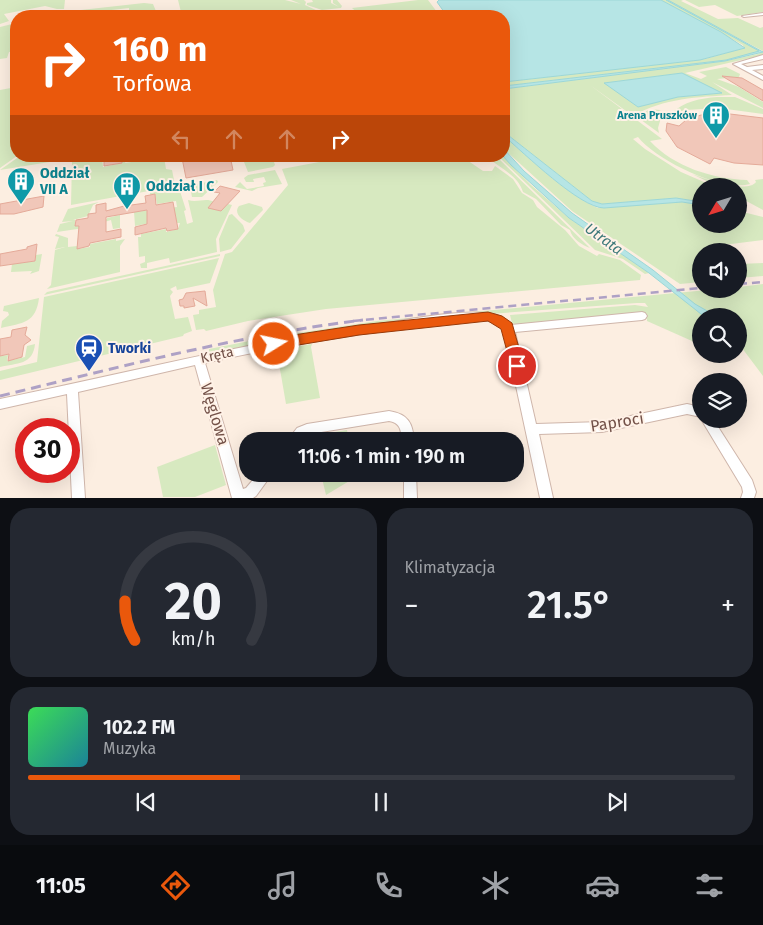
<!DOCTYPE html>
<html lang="pl">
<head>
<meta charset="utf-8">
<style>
  :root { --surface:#171b24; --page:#242831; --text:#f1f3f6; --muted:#9ea1a6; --line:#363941; --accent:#ea580c }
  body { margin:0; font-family:"Fira Sans",sans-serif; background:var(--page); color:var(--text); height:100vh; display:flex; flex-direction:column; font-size:19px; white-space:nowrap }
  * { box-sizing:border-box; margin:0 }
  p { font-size:16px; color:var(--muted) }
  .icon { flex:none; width:28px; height:28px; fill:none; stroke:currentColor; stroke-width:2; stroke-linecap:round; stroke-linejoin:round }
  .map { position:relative; height:498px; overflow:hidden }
  .side { display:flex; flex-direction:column; gap:10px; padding:10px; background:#0d0f14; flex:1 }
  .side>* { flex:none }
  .banner { position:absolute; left:10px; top:10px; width:500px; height:152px; border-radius:20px; box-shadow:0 5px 20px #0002; background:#ea580c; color:#fff; overflow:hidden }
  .needle { width:32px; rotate:232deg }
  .tools { position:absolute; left:692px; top:178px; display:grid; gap:10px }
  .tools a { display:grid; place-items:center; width:55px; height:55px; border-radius:50%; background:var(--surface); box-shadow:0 5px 20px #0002; font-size:25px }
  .speed { position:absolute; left:15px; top:418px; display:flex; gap:10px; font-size:25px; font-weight:700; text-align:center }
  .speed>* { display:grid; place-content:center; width:65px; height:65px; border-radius:50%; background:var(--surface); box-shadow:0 5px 20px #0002; line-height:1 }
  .speed .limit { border:8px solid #d22; background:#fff; color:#111 }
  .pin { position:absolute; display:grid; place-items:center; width:42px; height:42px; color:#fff; margin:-21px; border:2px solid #fff; border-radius:50%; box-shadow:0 1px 5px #0007 }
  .me { position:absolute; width:55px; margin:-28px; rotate:80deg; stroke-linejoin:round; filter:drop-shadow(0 0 4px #0008) }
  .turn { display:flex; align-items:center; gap:18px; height:105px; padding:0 20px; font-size:22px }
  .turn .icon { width:65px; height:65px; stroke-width:2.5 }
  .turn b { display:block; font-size:35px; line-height:42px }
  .lanes { display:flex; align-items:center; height:48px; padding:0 20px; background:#0003; justify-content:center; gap:25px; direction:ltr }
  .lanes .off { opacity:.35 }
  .big { font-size:38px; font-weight:600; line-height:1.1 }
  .side .card { flex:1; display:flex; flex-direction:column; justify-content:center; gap:8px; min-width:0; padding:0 18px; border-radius:20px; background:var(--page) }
  .side .dial { align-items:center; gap:0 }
  .dial svg { height:130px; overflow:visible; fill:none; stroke:var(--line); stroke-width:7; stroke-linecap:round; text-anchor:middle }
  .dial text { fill:var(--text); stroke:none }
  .song { display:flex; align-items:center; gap:15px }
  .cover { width:60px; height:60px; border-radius:8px; background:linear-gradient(135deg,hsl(130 70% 55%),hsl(190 70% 35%)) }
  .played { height:5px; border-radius:2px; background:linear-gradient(90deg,var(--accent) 30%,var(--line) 30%) }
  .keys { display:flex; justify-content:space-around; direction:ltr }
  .heat { display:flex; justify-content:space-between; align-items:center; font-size:28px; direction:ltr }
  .side .tiles { flex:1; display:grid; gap:10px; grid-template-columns:1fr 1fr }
  .card:last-child { grid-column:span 2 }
  .trip { position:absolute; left:239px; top:432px; width:285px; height:50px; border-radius:20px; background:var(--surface); box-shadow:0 5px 20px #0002; font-weight:600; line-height:50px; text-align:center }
  .tab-bar { display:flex; height:80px; justify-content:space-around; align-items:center; background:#090b0e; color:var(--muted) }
  .tab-bar .icon { width:35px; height:35px }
  .tab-bar .selected { color:var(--accent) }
  .tab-bar b { font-size:22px; color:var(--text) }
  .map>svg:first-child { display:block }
  .green { fill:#d7e9c0; fill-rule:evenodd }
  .water { fill:#b6e5e5; stroke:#9cd7d7 }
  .building { fill:#f1c7b9; stroke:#e4aa99 }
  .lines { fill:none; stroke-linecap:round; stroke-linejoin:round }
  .minor-casing { stroke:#cfb6ab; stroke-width:2 }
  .minor { fill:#fff; fill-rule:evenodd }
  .rail-far1 { stroke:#aea1c5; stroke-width:2.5; stroke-dasharray:8 5; stroke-linecap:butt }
  .rail { stroke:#aea1c5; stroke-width:3; stroke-dasharray:10 6; stroke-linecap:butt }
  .route { fill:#ea580c; stroke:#983908 }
  .labels { text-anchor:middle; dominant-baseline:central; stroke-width:4; stroke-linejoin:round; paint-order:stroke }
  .far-culture-label { font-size:11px; font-weight:bold; fill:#0d838f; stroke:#fff2e7; text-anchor:end }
  .culture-label { font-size:14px; font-weight:bold; fill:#0d838f; stroke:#fff2e7; text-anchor:start }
  .transit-label { font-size:14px; font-weight:bold; fill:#164399; stroke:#fff2e7; text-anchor:start }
  .street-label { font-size:14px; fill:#735148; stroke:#fff2e7 }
  .water-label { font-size:15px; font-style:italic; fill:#3c7879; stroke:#fff2e7 }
  .near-street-label { font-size:16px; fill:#735148; stroke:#fff2e7 }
</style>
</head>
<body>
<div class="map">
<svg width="763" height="498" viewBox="0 0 763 498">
  <rect width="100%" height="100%" fill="#fceee1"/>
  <path class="green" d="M0,0h65l-1,9h-7l-12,-3 -41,8 5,7 -9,3z
    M178,0h107l16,4 -10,-4h13l2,2 -1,3 13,6 -52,5h-84z
    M312,0h19v3l8,4 -6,-4v-3h4l5,6 -1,2 -19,2 -15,-5v-2l6,-1z
    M418,0h10l12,16h-79l-9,-8z
    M661,0h5l20,10 -18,-10h15l-2,1 37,18 20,-1 22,10 3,-1v28l-78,18 16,6 6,-3 -8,-4 27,-5 14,7 -1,3 -22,2 22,8 24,15v6l-51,-26 20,13c-34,2 -68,3 -99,21l-43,-31 72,54 -12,2c24,26 63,38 97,39l3,4c-29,8 -94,-24 -112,-47l-5,2 12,10 36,23 32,14h-12v16l-25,-4 -74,6 -10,-3 -88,-69v-43l221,-28 33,-7 5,-3 -63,-33 60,33 -34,9 -222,26v-4l201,-23 39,-11 -1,-3zM682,73l39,20 -43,4 -40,10 -33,-24z
    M685,0h78v12l-26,4 -22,-11 -16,2z
    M144,3l9,1 5,12h-4l-2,-4h-4v4h-74l55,-6v-2l-61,7v1h-4l-1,-4z
    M16,23v28l-7,1 -2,6 -7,1v-32z
    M16,87l1,69 -17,12v-78z
    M717,97h18l28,12v5l-44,-6 -33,2 -14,3c11,-11 29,-15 45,-16z
    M650,109l10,1 2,4 -4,14 1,5 -22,-16z
    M504,136c28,24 60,57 94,72l84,-6 19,3v19h38v-13l24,6v23l-40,5 4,6h-26v31l-21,2 -108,-73 -68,-62z
    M20,156h28l14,4 -62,10z
    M92,156h10l1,11 19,-4v-4l3,-3h28l-27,5 -1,2 43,-7 -4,1 2,12 6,1 3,15 -4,2 -100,18 1,-44z
    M230,156h42l3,9 -2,2 -25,5 -4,-10h-13z
    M351,156h110l22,15h9l3,-5 18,13 9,14 11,7 4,7 28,23 14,16 18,10 2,-2 21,6 21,15 -1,5 -314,29 -78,12 -42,10 -2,-2 -8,1 -3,-15 6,-1v-4l17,-3 -3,-17 12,-36 7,-2 5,-6 51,-61 -6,-16z
    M486,156h10l94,92c-8,-3 -18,-9 -20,-18l-9,-5 -25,-26 -13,-7c-5,-17 -24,-24 -37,-36z
    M498,156h5l28,29 38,33 80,55 -4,1 -22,-15 -28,-9z
    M275,170l7,14 -24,4 -6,3 -17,-4 5,-5 7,7 17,-3 -1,-3 3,-1 -2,-5 -11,2 1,3h-8l-2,-4 4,-3z
    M692,174c13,5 55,20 64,8l-1,-2 8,-1v31l-24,-13v-11h-22z
    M217,180l1,2 -16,15h-10l-2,-10 2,-2z
    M179,188l7,22 -2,1 3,13 6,-2 -5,-22c10,3 18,-3 26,2l-5,6 12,3 7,-7 4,1 -16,34 1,13 -47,11 -1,-5 -22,5v5h-6l-1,-4 5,-2v-6l-6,1 -1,-20h3v-3l25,-5v3l12,-3 2,-6h-3l-2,-9 -10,6 -30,6 -1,-14 43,-5 -1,-6 -19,3 -2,-10 -5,1v-2z
    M99,202l-6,3 -5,11 -15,4h2v6l32,-7v-1l13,-3v13l-7,1 -2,-9 -27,8 -27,4 3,-8 13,-3 -11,1 6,-13z
    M249,203l13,4 1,3 -13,13c-8,-2 -17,-10 -11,-17z
    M232,214l11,11 2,6 -14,18 -11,3 -1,-13 10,-24z
    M56,234l12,4v9l9,-1v3l13,-2v-3l26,-5v2l9,-2 -5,7v26l-73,17 4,-4 4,-35 10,-3 -10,2 4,-12 -4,-1z
    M42,254l-3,17 -9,3 2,-3 -21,1 1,-8 23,-3 1,-6z
    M220,254v2l-176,39 3,-3z
    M219,258l-9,25 -33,7 -1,-4 -6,3 3,3 -3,4 5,23 13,-2 4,14 -8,3 -1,2 -183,44v-9l37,-9 7,-65z
    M763,263v13l-24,2v-14z
    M763,284v92l-21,-28 -3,-1v-31h-38v29l-54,-24 -11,1 11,-1v-2l-130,6 -5,-2 -2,-8 99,-8 26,-2 13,2 -3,-4h-8l-161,12 -105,10 -162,28v-4l56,-11 112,-17 341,-32h21v-2z
    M39,298c-3,25 -16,25 -38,30l1,-7 7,-6 -1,-3 -5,-1 1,-5z
    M35,344c-2,21 -18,19 -35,23v-11l8,-1 -1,6 18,-4 2,-11z
    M312,344l-1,3 9,51 -34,6 -9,-52 -18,3v-2z
    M347,430l2,11h-35l-2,-5z
    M215,445l11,40 -31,12h-32l-6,-30z
    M321,474h34l1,3 -30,18z"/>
  <path class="water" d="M439,0h222l60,32 24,16 -45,12 -196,22v-66h-57l-10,-14z
    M666,0h2l95,52 -38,9 -221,28v-3l222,-26 33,-9z
    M682,73l40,20 -44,4 -40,10 -34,-24z
    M504,132l88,69 10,3 74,-6 25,4v3l-19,-3 -78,6c-24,0 -80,-55 -100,-72z
    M504,149l20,22 48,42 81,57 42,34 21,12h-11l-4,-2 -52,-41 -80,-55 -58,-53 -8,-9z"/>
  <path class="building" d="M722,76l20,2 21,12v11z
    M730,114l33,4v47l-29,-2 -20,-5 -4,6 -33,-17 -11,-16 1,-8 12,3 7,-6 15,-5z
    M104,156h18v7l-18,3z
    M190,156h11l2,5 15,-3 -1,-2h13l3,14 -47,8 -4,-20z
    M220,186l20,5 -19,20 -13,-3 12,-15 -6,-1z
    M155,194l1,11 17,-3 5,27 -11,2 -1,-3 -31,7v-8l12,-3v-14l-41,7v15l15,-3v8l-31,6 -1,3 -12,3 2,-23h-4l1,-6 12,-2v-4l8,-1v-8l10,-2v8l18,-5 22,-3 -1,-7z
    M44,196l-1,11 -29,7h-14v-10z
    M37,244l-2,17 -35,5v-12l27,-5v-2z
    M205,291l2,15 -14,-8 2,8 -11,2v-2h-4l-1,-6 4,-1 3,-6z
    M27,327l-2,8 6,5 -7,5 -2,12 -14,4 1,-7 -9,2v-17l11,-2 1,-7z"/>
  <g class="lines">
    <g class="minor-casing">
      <path id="minor" d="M763,13v2l-19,2 -2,-1z
        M763,55v4l-22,5 6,3 16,-2v4l-11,1 11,6v4l-30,-16z
        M642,312l3,1 2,3 -2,3 -3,1 -127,12 21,92 66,-2 85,-18 14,3v10l-14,-3 -85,18 -63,2 14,64h-13l-36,-168c-4,-5 -9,-8 -16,-9 -23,-4 -59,3 -83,7 -67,9 -133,20 -200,35l38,126 3,-1 12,-14h14l-16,22 -3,2h-21l-37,-133 -117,27 7,106h-13l-5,-104 -67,15v-10c127,-26 251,-58 379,-75 34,-5 75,-14 109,-11 9,1 18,5 23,12z
        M389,411c19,3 24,12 25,30h-12c-1,-10 -1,-18 -13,-20l-80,13 -9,7h-13l10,-13 10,-4z
        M701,419h12l39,61 4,12 -2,6h-13l2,-6 -1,-5z
        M404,474h12l1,24h-13z"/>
    </g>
    <use href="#minor" class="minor"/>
    <path class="rail-far1" d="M739,284l24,-2
      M353,321l348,-33"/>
    <path class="rail" d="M0,396c120,-29 240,-61 363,-76"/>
  </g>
  <path class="route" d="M488,312l14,4 10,7 12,43 -2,4 -5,2 -5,-2 -11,-41 -13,-8 -129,14 -85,14 -5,-2 -2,-3 2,-4 5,-2 85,-13z"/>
  <defs>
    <g id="building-pin" transform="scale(1.4375)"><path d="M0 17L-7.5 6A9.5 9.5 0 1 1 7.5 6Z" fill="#0f9aa8" stroke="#fff2e7"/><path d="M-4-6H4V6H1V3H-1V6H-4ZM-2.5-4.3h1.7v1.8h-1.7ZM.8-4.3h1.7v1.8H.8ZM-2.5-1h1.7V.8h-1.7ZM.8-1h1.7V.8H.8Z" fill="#fff"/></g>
    <g id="station-pin" transform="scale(1.4375)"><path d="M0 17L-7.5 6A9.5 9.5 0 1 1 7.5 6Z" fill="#1a4fb4" stroke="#fff2e7"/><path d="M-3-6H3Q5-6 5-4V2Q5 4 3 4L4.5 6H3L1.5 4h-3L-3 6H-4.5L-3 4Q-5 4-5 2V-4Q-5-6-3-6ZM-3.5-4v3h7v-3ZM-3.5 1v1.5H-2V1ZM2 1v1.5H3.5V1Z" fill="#fff"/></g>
  </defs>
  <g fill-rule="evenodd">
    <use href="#building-pin" x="716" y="115"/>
    <use href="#building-pin" x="21" y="181"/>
    <use href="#building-pin" x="127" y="186"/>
    <use href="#station-pin" x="89" y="348"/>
  </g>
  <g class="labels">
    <g class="far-culture-label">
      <text x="697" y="115">Arena Pruszków</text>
    </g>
    <g class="culture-label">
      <text x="40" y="173">Oddział<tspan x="40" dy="16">VII A</tspan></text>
      <text x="146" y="186">Oddział I C</text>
    </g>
    <g class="transit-label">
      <text x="108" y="348">Tworki</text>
    </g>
    <g class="street-label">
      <text transform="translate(217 355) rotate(-12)">Kręta</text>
    </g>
    <g class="water-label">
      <text transform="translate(604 239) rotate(36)">Utrata</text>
    </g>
    <g class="near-street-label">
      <text transform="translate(215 414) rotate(73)">Węglowa</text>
      <text transform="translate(617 422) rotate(-9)">Paproci</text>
    </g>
  </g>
</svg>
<div class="tools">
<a><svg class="needle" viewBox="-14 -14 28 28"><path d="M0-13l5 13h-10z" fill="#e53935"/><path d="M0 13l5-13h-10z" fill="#9ea1a6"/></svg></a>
<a><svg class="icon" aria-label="sound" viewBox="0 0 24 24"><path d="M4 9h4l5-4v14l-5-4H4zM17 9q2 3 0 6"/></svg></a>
<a><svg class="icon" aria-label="search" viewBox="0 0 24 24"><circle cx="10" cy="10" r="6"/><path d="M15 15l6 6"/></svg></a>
<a><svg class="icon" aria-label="layers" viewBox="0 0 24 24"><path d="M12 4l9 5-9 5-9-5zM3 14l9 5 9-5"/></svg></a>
</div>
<div class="speed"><div class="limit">30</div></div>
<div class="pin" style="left:517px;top:366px;background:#d93025"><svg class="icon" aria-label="arrive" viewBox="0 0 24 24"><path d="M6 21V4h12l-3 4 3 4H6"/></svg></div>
<svg class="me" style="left:274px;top:344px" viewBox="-20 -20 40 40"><circle r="17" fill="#ea580c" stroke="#fff" stroke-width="3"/><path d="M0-11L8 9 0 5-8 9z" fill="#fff"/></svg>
<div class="trip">11:06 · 1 min · 190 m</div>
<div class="banner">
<div class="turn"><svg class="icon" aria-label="right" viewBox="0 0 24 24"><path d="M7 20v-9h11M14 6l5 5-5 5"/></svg><div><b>160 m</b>Torfowa</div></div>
<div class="lanes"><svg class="icon off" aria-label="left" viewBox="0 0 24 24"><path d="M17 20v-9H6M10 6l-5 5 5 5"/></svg><svg class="icon off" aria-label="ahead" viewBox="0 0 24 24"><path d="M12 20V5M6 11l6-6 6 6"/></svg><svg class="icon off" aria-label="ahead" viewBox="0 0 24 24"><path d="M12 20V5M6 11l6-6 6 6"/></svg><svg class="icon" aria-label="right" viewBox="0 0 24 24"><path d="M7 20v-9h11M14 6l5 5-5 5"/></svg></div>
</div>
</div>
<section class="side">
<div class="tiles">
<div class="card dial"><svg viewBox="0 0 100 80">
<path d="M14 69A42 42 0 1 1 86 69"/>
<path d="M14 69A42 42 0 0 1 8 45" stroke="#ea580c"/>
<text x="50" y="56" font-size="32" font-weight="700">20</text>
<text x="50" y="72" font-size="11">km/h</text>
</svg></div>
<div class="card"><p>Klimatyzacja</p>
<div class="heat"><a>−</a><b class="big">21.5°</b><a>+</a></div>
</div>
<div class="card">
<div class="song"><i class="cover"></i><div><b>102.2 FM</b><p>Muzyka</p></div></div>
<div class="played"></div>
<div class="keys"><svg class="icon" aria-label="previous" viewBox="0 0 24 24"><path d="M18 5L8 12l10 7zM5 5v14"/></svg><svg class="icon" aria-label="pause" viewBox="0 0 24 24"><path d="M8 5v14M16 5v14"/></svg><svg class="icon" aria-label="next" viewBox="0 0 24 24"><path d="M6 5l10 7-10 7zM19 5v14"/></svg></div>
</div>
</div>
</section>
<nav class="tab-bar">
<b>11:05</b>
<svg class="icon selected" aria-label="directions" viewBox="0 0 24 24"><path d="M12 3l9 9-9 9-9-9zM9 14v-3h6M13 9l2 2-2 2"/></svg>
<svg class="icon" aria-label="music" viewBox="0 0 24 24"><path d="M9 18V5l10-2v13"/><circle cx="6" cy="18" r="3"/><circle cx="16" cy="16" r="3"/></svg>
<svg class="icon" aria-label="phone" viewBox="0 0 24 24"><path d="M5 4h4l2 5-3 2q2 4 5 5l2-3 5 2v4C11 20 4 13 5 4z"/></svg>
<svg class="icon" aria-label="climate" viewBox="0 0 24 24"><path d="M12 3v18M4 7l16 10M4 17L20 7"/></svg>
<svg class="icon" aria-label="car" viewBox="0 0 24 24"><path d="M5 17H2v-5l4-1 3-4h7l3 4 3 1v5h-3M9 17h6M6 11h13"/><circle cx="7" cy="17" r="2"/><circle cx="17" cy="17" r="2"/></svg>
<svg class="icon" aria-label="filters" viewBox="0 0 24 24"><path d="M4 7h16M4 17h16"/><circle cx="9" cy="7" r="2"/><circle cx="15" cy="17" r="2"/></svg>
</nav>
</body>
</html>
